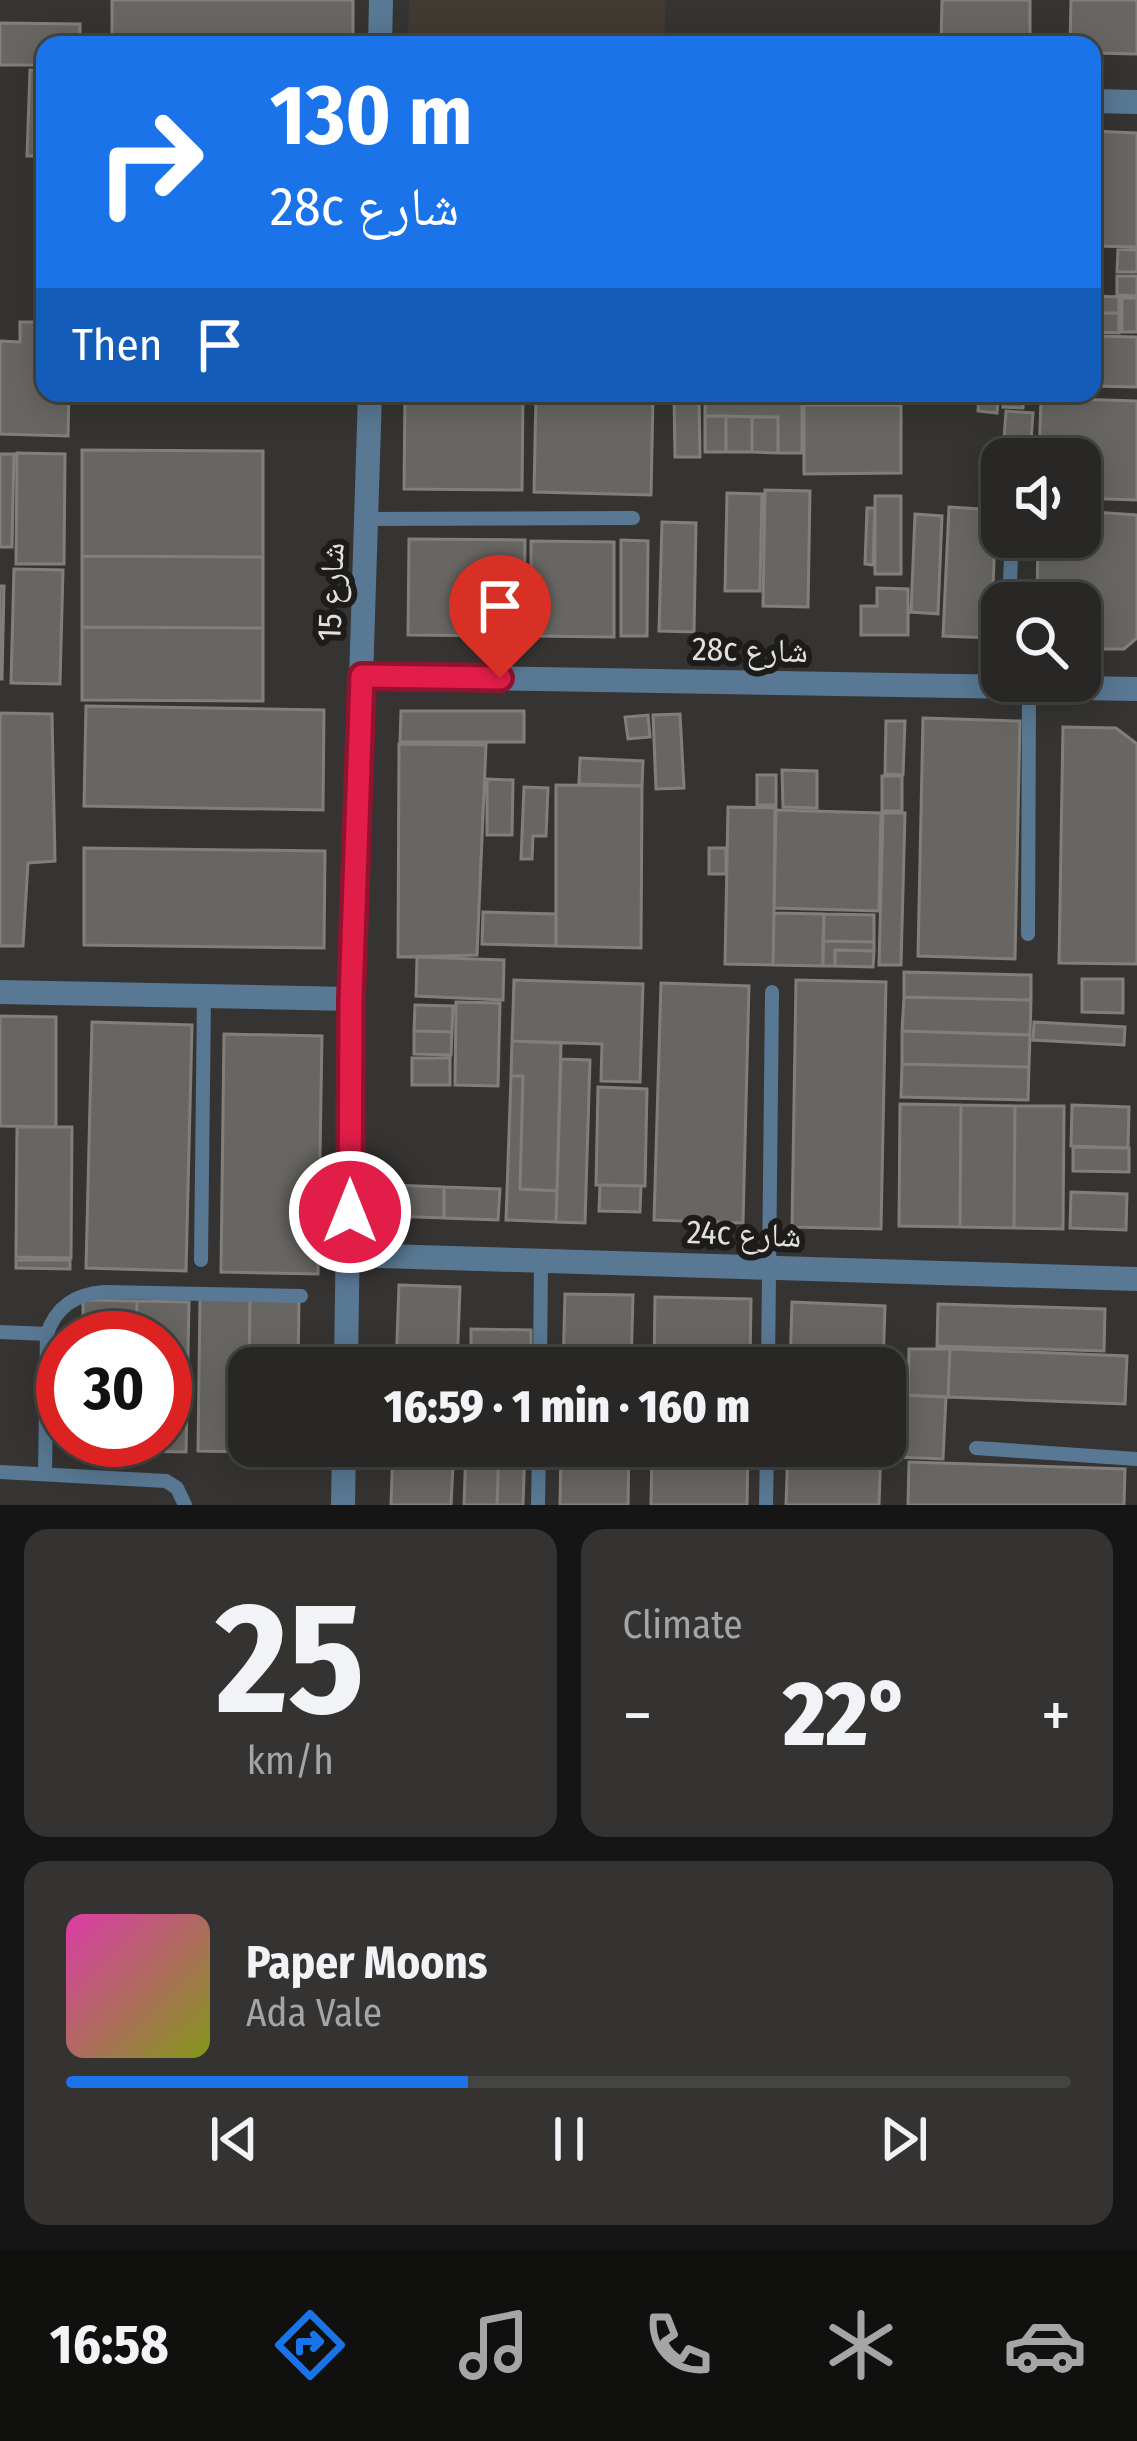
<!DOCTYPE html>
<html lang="en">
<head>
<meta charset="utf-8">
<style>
  :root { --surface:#282726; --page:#343332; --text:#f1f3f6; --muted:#a5a5a7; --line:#444443; --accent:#1a73e8 }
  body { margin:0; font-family:"Fira Sans Condensed","Noto Naskh Arabic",sans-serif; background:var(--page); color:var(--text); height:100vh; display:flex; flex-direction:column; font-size:45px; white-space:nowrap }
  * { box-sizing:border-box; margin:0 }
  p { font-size:39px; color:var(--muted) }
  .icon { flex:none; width:66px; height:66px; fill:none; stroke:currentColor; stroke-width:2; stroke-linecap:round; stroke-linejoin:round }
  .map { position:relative; height:1505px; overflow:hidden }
  .panel { display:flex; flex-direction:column; gap:24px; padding:24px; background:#161515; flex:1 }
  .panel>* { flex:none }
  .banner { position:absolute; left:36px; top:36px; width:1065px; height:366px; border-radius:24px; box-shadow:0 6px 30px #0003,0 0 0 3px var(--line); background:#1a73e8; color:#fff; overflow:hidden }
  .fabs { position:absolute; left:981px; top:438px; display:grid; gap:24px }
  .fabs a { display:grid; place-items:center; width:120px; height:120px; border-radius:24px; background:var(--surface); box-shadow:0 6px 30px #0003,0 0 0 3px var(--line); font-size:60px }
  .speed { position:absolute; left:36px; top:1311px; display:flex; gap:24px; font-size:60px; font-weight:700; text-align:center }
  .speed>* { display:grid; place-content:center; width:156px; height:156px; border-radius:50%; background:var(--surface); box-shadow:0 6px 30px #0003,0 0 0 3px var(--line); line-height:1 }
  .speed .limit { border:18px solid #d22; background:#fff; color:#111 }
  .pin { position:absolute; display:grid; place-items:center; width:102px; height:102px; color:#fff; margin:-123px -51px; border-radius:50% 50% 50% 0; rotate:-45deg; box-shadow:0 0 12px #0007 }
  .pin .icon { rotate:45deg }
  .me { position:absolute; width:132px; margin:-66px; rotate:0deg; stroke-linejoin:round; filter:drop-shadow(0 0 9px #0008) }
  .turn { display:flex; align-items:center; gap:42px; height:252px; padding:0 36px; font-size:54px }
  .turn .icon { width:156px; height:156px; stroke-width:2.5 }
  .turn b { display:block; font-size:84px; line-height:102px }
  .then { display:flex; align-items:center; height:114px; padding:0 36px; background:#0003; gap:24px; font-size:45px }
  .big { font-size:90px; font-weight:800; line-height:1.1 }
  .panel .widget { flex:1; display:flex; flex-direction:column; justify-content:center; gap:18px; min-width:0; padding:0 42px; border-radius:24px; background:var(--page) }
  .panel .dial { align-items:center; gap:0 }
  .dial b { font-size:156px; line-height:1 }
  .song { display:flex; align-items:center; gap:36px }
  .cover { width:144px; height:144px; border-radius:18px; background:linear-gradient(135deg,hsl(320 70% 55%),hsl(70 70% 35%)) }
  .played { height:12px; border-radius:6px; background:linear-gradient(90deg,var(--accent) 40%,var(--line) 40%) }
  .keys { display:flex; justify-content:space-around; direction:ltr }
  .heat { display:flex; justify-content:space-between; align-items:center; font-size:66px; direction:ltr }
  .panel .tiles { flex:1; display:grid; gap:24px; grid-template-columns:1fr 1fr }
  .widget:last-child { grid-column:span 2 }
  .trip { position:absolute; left:228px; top:1347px; width:678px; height:120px; border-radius:24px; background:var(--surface); box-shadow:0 6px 30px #0003,0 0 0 3px var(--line); font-weight:800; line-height:120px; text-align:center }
  .dock { display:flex; height:192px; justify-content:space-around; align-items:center; background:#10100f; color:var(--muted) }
  .dock .icon { width:84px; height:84px }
  .dock .active { color:var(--accent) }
  .dock b { font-size:54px; color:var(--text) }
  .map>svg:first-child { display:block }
  .built { fill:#403a32 }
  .building { fill:#686663; stroke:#817f7c; stroke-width:3 }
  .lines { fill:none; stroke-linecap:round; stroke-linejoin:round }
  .service { stroke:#597893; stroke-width:14 }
  .minor { stroke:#597893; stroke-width:24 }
  .route-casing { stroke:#92132f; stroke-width:30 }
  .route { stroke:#e11d48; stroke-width:21 }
  .labels { text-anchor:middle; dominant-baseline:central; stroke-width:12; stroke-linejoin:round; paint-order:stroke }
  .street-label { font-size:33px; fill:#e1e0de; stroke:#1d1c1b }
</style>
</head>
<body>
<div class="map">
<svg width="1137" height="1505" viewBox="0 0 1137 1505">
  <rect width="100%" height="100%" fill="#363432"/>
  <path class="built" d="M409,0h257l-2,45h-256z"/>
  <path class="building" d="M112,0h241v37l-190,-2v10h-51z
    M942,0h88v45h-89z
    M1071,0h66v54l-45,-1v-8h-22z
    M0,23l80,1v21h-35v20h-45z
    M30,70l15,1v85h-18z
    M1092,131l45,2v114l-40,-1 1,-75h-6z
    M1092,174h4l-4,70z
    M1118,249l19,1v22h-20z
    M1117,276h20v20l-20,-1z
    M1092,296l27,1v16h-27z
    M1122,298h15v34h-15z
    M1092,313h27v20l-27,-1z
    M20,322h25v71h24l-1,43 -68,-2v-93l20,1z
    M1092,336l45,1v50l-45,-1z
    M405,393h118l-1,97 -118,-1z
    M674,393h25l1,64h-25z
    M705,393h97v60h-24v-36l-73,-1z
    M979,393h20l-2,20 -19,-2z
    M1004,393h20l-1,15 -20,-1z
    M536,395l117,2 -2,98 -117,-3z
    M1041,398l96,3v99l-57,-2v-39h-41z
    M804,405h97v68l-97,1z
    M1006,411l27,2 -2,28 -27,-2z
    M705,416h21v36h-21z
    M726,416l26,1v35h-26z
    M752,417h26v36l-26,-1z
    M82,450l181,1v106l-181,-1z
    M17,453l48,1 -1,110h-48z
    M0,454h14l-2,93h-12z
    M765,490l45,1 -2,116 -45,-1z
    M727,493l35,1 -2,97h-35z
    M875,496h26v78h-26z
    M949,507l47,3 -5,128 -48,-2z
    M867,508h8l-2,57 -8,-1z
    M1080,511l57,4v123l-13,11h-44v-46h-43l1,-66h42z
    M915,514l27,2 -4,98 -27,-2z
    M662,522l34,1 -2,109 -35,-1z
    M409,539l116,1 -1,96 -116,-1z
    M621,540l27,1 -1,95h-26z
    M531,541l83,1v95l-83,-1z
    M82,556l181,1v71l-181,-1z
    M14,569l49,1 -3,114 -49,-1z
    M0,586h4l-2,93h-2z
    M877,588l31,1v46h-47v-29h16z
    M82,627l181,1v73l-181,-1z
    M86,706l238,4 -1,100 -239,-4z
    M401,711h123v31h-124z
    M0,713l52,1 3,147 -27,2 -5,83h-23z
    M680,714l4,74 -28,1 -3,-74z
    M648,715l2,22 -22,2 -3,-22z
    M923,718l97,3 -5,238 -97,-3z
    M886,721h19l-2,54 -18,-1z
    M1063,727l53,1 21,16v220l-78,-1z
    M399,744l87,1 -9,210 -79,2z
    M580,758l63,3 -1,25 -63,-2z
    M782,770l35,1v37l-34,-1z
    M757,775h19v30h-19z
    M882,776h20v35h-20z
    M487,779l26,1 -1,55h-25z
    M556,785l86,1 -1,162 -85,-2z
    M524,787l24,1 -2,48h-13l-1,23h-11z
    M728,807l48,1 -3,157 -48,-1z
    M775,810l106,3 -2,98 -105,-3z
    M883,813h22l-4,152h-22z
    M84,848l241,3 -1,97 -240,-3z
    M709,848h17v26h-17z
    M483,912l73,2v32l-74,-2z
    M774,913l50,1 -1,52 -50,-1z
    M824,914l50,1v27l-51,-1z
    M823,941l51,1v9l-39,-1v16h-12z
    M835,950l39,1 -1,16 -38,-1z
    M417,957l87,3 -1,40 -87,-4z
    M904,972l127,3v25l-127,-3z
    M1082,979h41v34l-41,-1z
    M514,980l129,4 -3,98 -39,-1 1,-37 -90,-3z
    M796,980l90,2 -5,247 -89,-2z
    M661,983l88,3 -6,237 -89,-3z
    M904,997l127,3 -1,35 -128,-4z
    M456,1002l44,1 -2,83 -43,-1z
    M415,1005l38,1 -1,26 -38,-1z
    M0,1016l56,1v110l-56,-1z
    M92,1022l100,3 -6,246 -100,-3z
    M1034,1022l91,5 -1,18 -91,-5z
    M414,1031l38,1 -1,23 -37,-1z
    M902,1031l128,4 -1,32 -127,-3z
    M224,1034l98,2 -4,238 -97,-2z
    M512,1041l49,2 -4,148 -37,-2 3,-113h-12z
    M412,1058h38v27h-38z
    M561,1059l29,1 -5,163 -29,-1z
    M902,1064l127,3 -1,33 -127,-3z
    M511,1076h12l-3,113 37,2 -1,31 -50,-2z
    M598,1087l49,2 -2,97 -49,-1z
    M900,1104l61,1 -1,122 -61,-1z
    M961,1105l54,1 -1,122 -54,-1z
    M1072,1105l57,2 -1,41 -57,-2z
    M1015,1106h49l-1,123 -49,-1z
    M17,1127h55l-1,131 -55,-1z
    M1073,1147l56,1v24l-56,-1z
    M390,1185l54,2v31l-55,-2z
    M600,1185l41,1 -1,26 -41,-1z
    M444,1187l56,2 -2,31 -54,-2z
    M1071,1192l56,2 -1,36 -56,-2z
    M16,1260h54v9l-54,-1z
    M399,1285l61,2 -3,81h-61z
    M565,1294l68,1 -2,73h-68z
    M655,1297l96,2 -1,69h-96z
    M200,1299l50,1 -2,152 -50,-1z
    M83,1300l54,1 -1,37h-53z
    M250,1300l49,1 -1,67h-49z
    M137,1301l52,1 -3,150 -52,-1v-11h31v-102h-29z
    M792,1302l93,4 -2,62h-93z
    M938,1304l167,5 -1,42 -167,-5z
    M471,1329l60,1v38h-60z
    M909,1349h41l-2,48 -40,-2z
    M950,1349l177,7 -2,48 -177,-7z
    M249,1387v59h47v7l-48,-1z
    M898,1395l48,2 -3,62 -47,-2z
    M81,1440h53v11l-53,-1z
    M393,1446h61l-3,59h-60z
    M466,1446h33l-2,59h-33z
    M499,1446h26l-2,59h-26z
    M561,1446h68l-1,59h-68z
    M652,1446h96l-1,59h-96z
    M788,1446h93l-2,59h-93z
    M909,1462l216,7 -1,36h-216z"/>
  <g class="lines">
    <path class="service" d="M1015,459v-1
      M366,519l267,-1
      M1009,603l3,-66
      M1028,934l1,-246
      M201,1260l3,-264
      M0,1332l47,2
      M540,1368l1,-108
      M768,1368l4,-376
      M976,1448l161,11
      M0,1472l166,9 11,7 8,17
      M45,1474l2,-140c9,-27 28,-40 57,-42l197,4
      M538,1505l1,-59
      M766,1505l1,-59"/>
    <path class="minor" d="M380,45l1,-45
      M1092,101l45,1
      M362,676l775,13
      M0,992l351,7
      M350,1255l787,24
      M346,1368l5,-369 19,-606
      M343,1505l1,-59"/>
  </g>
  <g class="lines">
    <g class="route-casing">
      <path id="route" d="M350,1212l1,-213 11,-323 138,2"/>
    </g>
    <use href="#route" class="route"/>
  </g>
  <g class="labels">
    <g class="street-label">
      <text transform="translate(331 592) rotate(-88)">شارع 15</text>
      <text transform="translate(750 650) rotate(1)">28c شارع</text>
      <text transform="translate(744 1234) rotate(2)">24c شارع</text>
    </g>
  </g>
</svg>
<div class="fabs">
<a><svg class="icon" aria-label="sound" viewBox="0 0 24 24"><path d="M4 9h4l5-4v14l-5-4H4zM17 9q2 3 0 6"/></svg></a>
<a><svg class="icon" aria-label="search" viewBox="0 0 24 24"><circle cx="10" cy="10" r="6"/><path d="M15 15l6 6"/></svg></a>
</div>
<div class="speed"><div class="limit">30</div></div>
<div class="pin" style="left:500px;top:678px;background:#d93025"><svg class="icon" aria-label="arrive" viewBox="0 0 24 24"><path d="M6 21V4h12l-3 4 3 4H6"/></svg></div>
<svg class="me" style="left:350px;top:1212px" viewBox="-20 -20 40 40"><circle r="17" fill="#e11d48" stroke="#fff" stroke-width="3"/><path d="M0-11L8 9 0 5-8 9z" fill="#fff"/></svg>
<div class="trip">16:59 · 1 min · 160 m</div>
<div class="banner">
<div class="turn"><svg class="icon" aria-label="right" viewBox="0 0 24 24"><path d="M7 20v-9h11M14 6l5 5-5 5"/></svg><div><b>130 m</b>28c شارع</div></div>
<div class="then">Then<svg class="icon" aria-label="arrive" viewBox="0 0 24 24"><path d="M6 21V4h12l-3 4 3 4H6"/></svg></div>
</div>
</div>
<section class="panel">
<div class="tiles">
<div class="widget dial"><b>25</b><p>km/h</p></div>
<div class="widget"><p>Climate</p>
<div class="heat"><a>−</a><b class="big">22°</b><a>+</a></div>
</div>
<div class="widget">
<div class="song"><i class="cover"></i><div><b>Paper Moons</b><p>Ada Vale</p></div></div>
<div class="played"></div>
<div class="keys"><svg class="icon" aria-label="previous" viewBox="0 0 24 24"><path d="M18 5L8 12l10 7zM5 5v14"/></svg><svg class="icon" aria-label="pause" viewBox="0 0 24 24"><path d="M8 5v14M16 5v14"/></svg><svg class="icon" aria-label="next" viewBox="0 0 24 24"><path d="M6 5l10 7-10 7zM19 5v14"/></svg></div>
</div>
</div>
</section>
<nav class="dock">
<b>16:58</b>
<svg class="icon active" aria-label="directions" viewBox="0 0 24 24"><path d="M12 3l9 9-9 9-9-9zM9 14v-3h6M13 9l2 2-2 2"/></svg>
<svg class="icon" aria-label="music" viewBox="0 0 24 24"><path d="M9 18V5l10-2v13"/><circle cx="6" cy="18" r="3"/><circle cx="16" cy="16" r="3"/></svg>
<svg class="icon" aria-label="phone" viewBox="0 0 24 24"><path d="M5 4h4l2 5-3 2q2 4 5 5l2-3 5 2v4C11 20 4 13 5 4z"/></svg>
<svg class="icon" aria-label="climate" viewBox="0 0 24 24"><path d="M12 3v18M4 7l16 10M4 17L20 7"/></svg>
<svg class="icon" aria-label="car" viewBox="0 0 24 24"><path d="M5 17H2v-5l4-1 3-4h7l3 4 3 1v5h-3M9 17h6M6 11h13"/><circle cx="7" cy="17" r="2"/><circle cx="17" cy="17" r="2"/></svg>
</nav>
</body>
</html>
